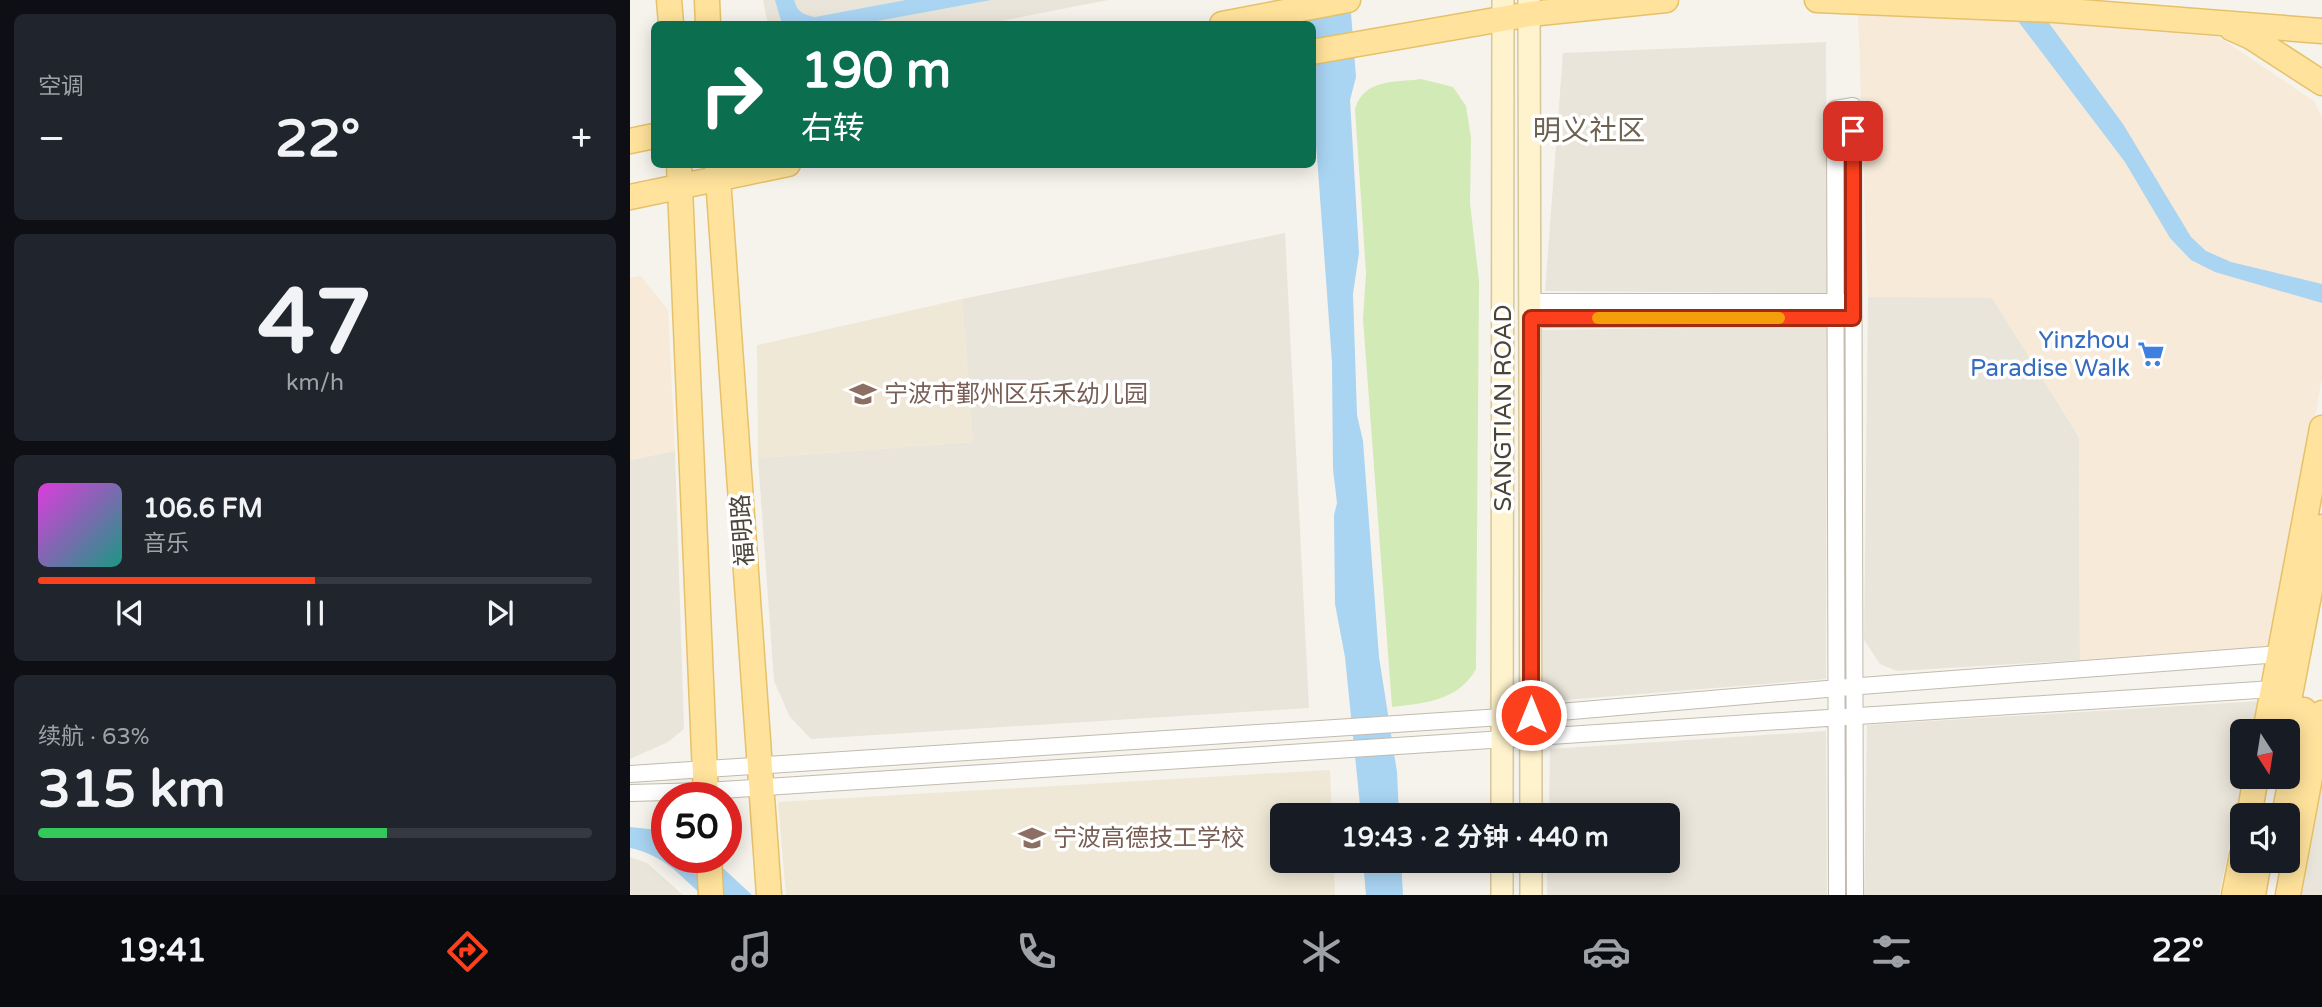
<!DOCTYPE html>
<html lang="zh">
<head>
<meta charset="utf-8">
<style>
  :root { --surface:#171b24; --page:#20242c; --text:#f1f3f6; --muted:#9ea1a6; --line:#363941; --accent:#fc3f1d }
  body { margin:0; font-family:"Varela Round","Noto Sans SC",sans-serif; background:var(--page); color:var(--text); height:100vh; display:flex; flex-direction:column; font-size:26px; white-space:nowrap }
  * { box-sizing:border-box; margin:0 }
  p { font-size:23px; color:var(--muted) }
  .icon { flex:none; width:38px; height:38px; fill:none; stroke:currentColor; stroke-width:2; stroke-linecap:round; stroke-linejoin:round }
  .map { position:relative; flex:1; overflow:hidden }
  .side { display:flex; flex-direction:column; gap:14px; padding:14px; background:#0d0f14; width:630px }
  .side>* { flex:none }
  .hud { position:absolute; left:21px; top:21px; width:665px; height:147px; border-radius:10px; box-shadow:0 4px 18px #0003; background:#0b6e4f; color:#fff; overflow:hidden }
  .needle { width:46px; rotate:168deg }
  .tools { position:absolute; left:1600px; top:719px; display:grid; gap:14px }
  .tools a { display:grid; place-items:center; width:70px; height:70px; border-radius:10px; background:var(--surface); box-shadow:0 4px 18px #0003; font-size:35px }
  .speed { position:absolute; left:21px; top:782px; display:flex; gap:14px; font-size:35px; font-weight:700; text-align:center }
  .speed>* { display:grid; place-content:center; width:91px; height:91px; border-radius:50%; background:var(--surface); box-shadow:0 4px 18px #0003; line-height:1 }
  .speed .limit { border:10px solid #d22; background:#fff; color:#111 }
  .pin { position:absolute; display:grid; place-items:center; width:60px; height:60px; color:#fff; margin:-30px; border-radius:14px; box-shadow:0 4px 10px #0006 }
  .me { position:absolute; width:77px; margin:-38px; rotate:0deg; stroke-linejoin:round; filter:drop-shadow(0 0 5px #0008) }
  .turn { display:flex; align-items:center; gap:24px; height:147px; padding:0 35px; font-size:32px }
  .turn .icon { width:91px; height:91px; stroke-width:2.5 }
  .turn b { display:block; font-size:49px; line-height:60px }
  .big { font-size:52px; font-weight:700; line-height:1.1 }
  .side .tile { flex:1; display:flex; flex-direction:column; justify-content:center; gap:10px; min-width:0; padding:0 24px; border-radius:10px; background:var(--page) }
  .side .dial { align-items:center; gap:0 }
  .dial b { font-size:91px; line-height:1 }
  .song { display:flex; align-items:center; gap:21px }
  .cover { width:84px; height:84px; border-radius:10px; background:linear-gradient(135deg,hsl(300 70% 55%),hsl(170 70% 35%)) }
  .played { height:7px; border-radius:4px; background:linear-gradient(90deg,var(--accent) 50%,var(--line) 50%) }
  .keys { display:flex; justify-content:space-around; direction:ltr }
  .heat { display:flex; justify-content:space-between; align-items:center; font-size:38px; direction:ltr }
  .charge { height:10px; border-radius:5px; background:linear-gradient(90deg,#34c759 63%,var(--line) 0) }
  .trip { position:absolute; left:640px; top:803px; width:410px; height:70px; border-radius:10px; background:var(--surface); box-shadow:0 4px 18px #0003; font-weight:700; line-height:70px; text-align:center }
  .tab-bar { display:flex; height:112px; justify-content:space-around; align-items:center; background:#090b0e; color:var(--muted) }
  .tab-bar .icon { width:49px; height:49px }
  .tab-bar .on { color:var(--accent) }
  .tab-bar b { font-size:32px; color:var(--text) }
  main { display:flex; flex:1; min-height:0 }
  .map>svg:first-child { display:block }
  .residential { fill:#eae5da }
  .commercial { fill:#f7ead8 }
  .education { fill:#efe8d6 }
  .green { fill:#d2eab5 }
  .water { fill:#a9d4f2 }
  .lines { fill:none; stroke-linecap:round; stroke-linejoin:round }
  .street-casing { stroke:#c2bbae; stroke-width:18 }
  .secondary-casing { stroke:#d6c79b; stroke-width:24 }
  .primary-casing { stroke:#e6c16a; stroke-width:27 }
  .street { stroke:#fff; stroke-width:16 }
  .secondary { stroke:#fff3cd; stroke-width:21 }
  .primary { stroke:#ffe39c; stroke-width:24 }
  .route-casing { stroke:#a42913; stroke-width:18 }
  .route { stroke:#fc3f1d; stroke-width:12 }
  .slow { stroke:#f59e0b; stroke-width:12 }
  .labels { text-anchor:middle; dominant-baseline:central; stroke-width:7; stroke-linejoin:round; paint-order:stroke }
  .shop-label { font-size:24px; fill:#366cbe; stroke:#fff; text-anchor:end }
  .education-label { font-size:24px; fill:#785e54; stroke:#fff; text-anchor:start }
  .street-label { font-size:24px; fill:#4b4439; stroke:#fff }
  .quarter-label { font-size:28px; fill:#6e6250; stroke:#fff }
</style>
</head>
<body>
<main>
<section class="side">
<div class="tile"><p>空调</p>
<div class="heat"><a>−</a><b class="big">22°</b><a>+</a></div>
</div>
<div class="tile dial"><b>47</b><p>km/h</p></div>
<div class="tile">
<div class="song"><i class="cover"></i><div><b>106.6 FM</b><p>音乐</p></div></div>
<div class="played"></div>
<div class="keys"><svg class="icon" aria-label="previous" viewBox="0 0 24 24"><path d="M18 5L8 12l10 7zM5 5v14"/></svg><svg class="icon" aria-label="pause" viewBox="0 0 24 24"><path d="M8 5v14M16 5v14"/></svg><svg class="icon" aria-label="next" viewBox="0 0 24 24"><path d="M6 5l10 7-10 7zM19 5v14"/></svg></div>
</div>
<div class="tile"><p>续航 · 63%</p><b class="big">315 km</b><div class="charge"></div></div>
</section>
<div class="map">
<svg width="1692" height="895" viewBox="0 0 1692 895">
  <rect width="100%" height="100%" fill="#f6f3ec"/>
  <path class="residential" d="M133,0h345l-122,24h-218z
    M1196,42l1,251 -282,-2 18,-238z
    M655,233l24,475 -498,31 -21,-22 -16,-36 -16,-223 215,-16 -11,-143z
    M1238,297h124l87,140 1,223 -183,11 -17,-7 -16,-24z
    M1197,326l-1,353 -286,23 1,-372z
    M45,451l9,278 -16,13 -38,17v-299z
    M1631,701l-7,30 -12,1v45h2l-25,118h-355l3,-170z
    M1196,731l1,164h-280v-34h121v-45l-119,-1 1,-66z
    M1692,770v125h-22z
    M0,857l17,6 36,32h-53z"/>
  <path class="commercial" d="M1228,13l140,5 221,19 95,64 8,16v261l-49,269 -193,13 -1,-224 -87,-138 -124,-1z
    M11,276l27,34 7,141 -45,9v-182z"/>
  <path class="education" d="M332,299l11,143 -215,16 -1,-113z
    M700,770l2,45 -49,1v45h51l1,34h-549l-8,-93z"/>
  <path class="green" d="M791,79l32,8 13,19 5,32 -1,65 9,78 -3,388c-18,32 -51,34 -84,38l-29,-388 3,-46 -11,-164c10,-31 39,-26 66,-30z"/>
  <path class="water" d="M145,0h19c3,12 10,15 21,17l91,-17h85l-130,24h-79z
    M677,0h43l6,77 -6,23 9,153 -6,41 4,121 6,26 16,216 18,115 2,43h-38l-16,-158 -10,-53 -1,-89 3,-12 -4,-34 -1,-107 -15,-206 -4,-37 -1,-95h-4z
    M1372,0h30l91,124 68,113 15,14 25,11 91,22v19l-107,-31 -24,-12 -21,-22 -45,-76z
    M0,827l37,4v27h45l40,37h-50c-23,-21 -41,-41 -72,-47z
    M733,861h38l2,34h-37z"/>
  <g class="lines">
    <g class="street-casing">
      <path id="street" d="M900,302h314
        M901,319l316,-1
        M0,774l872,-57 359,-31 419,-32
        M0,793l76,-2 1567,-102
        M1207,895l-2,-786 18,-3 2,789"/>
    </g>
    <g class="secondary-casing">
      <path id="secondary" d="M899,0l2,816
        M872,816l1,-816
        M901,861v34
        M872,895v-34"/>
    </g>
    <g class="primary-casing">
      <path id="primary" d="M39,0l2,24
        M77,0l1,24
        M1187,0l238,10 267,21
        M592,24l126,-24
        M1601,28l20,9 71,46
        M682,52l218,-38 136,-14
        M0,141l24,-5
        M49,164l27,634
        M87,164l52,731
        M0,197l158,-33
        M1635,732l57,-304
        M1653,732l39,-205
        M1619,816l7,-39
        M1654,816l20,-106
        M79,858l2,37
        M1604,895l8,-40
        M1623,895l6,-34
        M1658,895l34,-182"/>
    </g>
    <use href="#street" class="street"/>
    <use href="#secondary" class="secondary"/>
    <use href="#primary" class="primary"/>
  </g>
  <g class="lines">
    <g class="route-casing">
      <path id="route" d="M901,715v-397h322v-187"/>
    </g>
    <use href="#route" class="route"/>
    <path class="slow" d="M968,318h181"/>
  </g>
  <defs>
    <g id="supermarket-bare" transform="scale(2.1)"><path d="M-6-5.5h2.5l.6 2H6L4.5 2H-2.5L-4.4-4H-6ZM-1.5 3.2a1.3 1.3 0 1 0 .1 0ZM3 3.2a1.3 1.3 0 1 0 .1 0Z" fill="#3f7fe0" stroke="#fff" stroke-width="2.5" paint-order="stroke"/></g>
    <g id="school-bare" transform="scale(2.1)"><path d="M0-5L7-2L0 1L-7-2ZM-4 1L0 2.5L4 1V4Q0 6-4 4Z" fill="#8d6e63" stroke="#fff" stroke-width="2.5" paint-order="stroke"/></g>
    <g id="university-bare" transform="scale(2.1)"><path d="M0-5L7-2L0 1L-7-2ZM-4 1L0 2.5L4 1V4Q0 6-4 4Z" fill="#8d6e63" stroke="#fff" stroke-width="2.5" paint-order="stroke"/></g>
  </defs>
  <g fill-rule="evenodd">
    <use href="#supermarket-bare" x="1521" y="354"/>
    <use href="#school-bare" x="233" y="394"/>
    <use href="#university-bare" x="402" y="838"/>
  </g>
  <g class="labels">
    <g class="shop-label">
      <text x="1500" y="340">Yinzhou<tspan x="1500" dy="28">Paradise Walk</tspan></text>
    </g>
    <g class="education-label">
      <text x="254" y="394">宁波市鄞州区乐禾幼儿园</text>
      <text x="423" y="838">宁波高德技工学校</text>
    </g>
    <g class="street-label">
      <text transform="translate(873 408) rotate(-90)">SANGTIAN ROAD</text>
      <text transform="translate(113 530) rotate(-94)">福明路</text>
    </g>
    <g class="quarter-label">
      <text x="959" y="131">明义社区</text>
    </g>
  </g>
</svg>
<div class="tools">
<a><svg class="needle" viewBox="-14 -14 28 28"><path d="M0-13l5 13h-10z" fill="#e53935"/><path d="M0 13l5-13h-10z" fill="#9ea1a6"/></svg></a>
<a><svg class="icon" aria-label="sound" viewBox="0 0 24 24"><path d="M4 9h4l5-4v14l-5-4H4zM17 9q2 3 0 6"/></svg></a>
</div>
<div class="speed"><div class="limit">50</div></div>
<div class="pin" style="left:1223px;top:131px;background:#d93025"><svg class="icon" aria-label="arrive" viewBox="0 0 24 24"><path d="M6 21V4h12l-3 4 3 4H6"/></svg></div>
<svg class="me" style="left:901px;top:715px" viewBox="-20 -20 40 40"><circle r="17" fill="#fc3f1d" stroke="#fff" stroke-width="3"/><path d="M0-11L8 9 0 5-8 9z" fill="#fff"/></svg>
<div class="trip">19:43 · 2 分钟 · 440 m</div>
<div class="hud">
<div class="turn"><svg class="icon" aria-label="right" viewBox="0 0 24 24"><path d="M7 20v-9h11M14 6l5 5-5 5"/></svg><div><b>190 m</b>右转</div></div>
</div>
</div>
</main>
<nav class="tab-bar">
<b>19:41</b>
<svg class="icon on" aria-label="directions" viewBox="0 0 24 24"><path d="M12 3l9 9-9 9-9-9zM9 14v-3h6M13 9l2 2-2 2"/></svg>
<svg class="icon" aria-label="music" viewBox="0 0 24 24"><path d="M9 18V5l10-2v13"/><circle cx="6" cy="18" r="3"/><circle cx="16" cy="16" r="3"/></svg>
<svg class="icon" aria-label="phone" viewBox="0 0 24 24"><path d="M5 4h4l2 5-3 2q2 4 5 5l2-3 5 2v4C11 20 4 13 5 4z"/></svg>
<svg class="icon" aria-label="climate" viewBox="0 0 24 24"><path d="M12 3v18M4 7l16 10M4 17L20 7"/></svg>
<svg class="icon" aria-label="car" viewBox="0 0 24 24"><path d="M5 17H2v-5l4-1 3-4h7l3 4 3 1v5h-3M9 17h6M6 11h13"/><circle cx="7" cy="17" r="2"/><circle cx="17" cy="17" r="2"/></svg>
<svg class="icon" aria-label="filters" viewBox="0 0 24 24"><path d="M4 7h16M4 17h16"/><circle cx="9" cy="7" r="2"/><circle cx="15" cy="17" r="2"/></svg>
<b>22°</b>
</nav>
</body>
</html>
